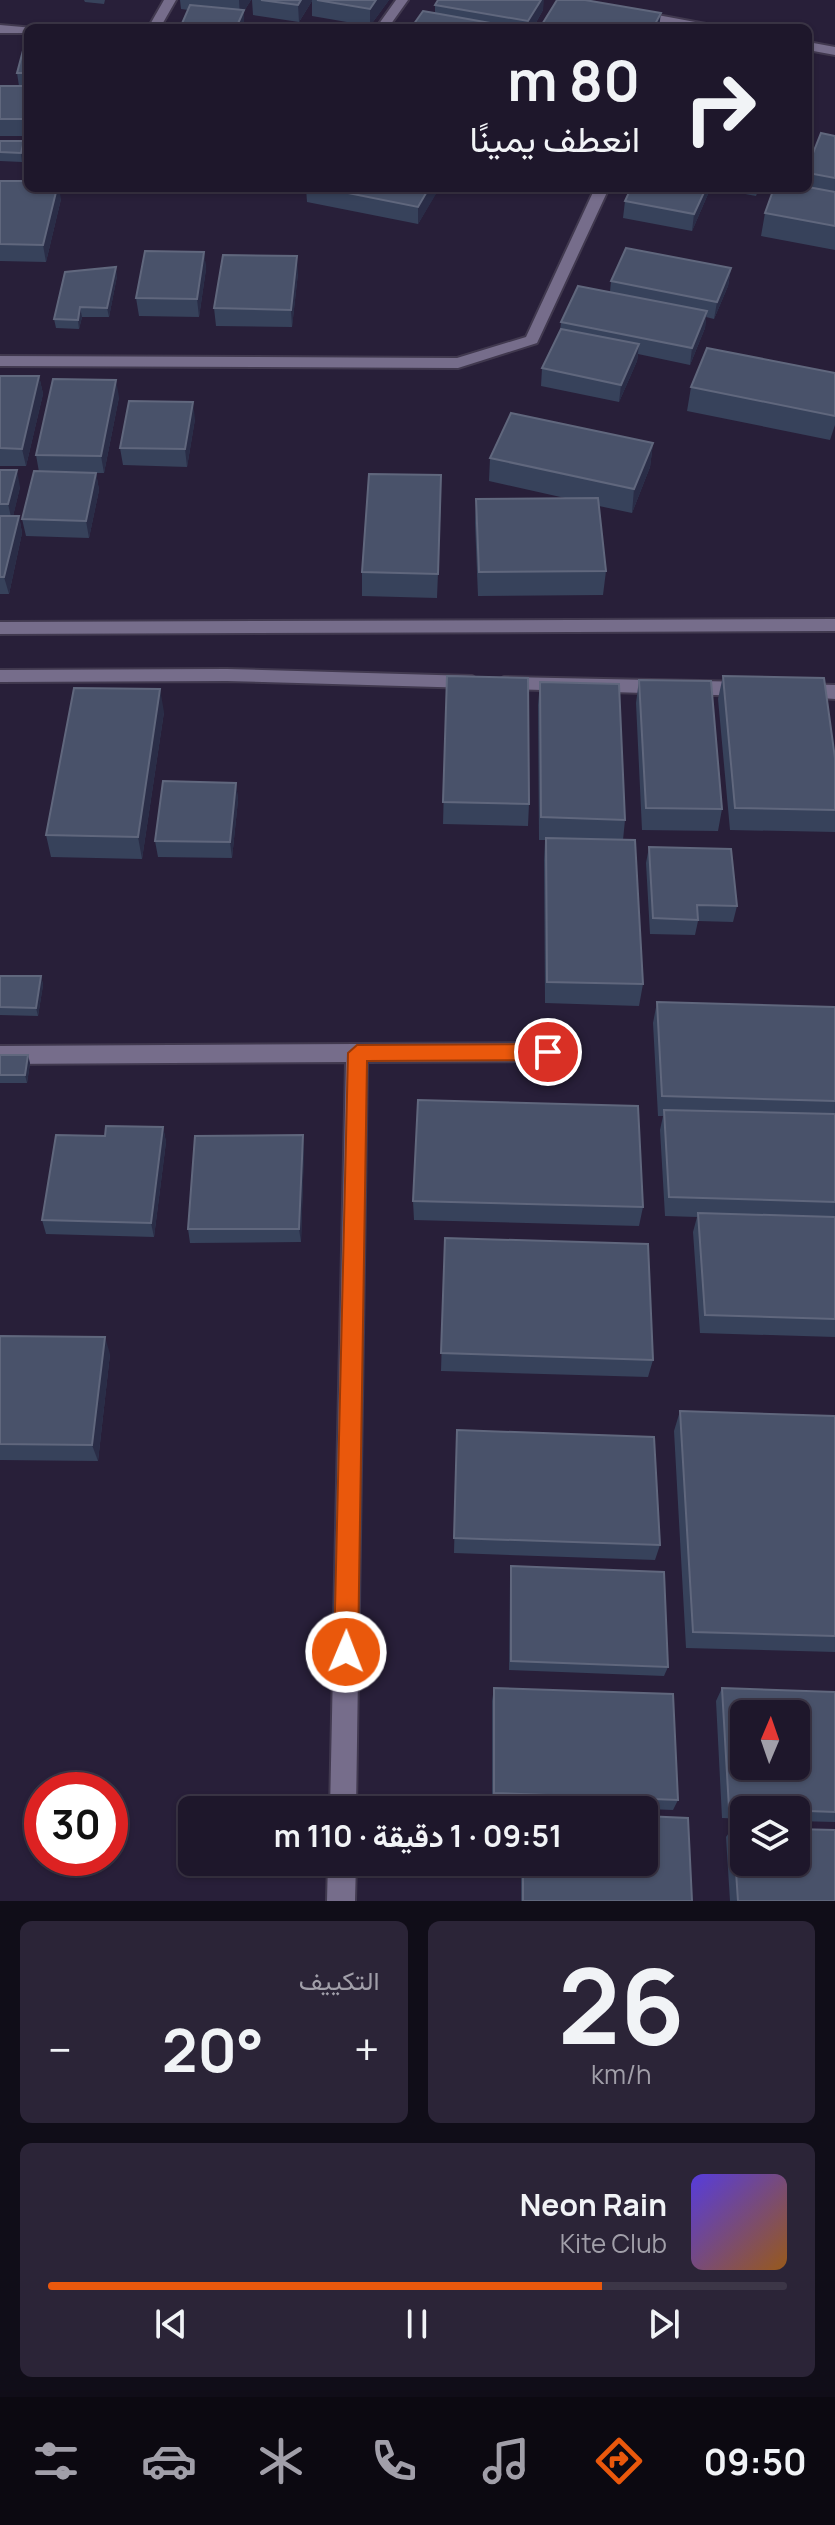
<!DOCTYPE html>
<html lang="ar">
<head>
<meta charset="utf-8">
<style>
  :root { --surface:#1e172b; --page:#2b2437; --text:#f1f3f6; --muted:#a19fa9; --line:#3c3647; --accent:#ea580c }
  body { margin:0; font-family:Manrope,Vazirmatn,sans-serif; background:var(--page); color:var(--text); direction:rtl; height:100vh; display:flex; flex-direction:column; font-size:30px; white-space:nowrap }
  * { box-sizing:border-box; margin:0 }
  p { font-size:26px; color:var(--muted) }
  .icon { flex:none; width:44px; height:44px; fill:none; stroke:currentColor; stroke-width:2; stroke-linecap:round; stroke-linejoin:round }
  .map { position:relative; height:1901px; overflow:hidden; direction:ltr }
  .sheet { display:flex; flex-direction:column; gap:20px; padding:20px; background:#100d18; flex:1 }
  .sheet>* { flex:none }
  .guide { position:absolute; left:24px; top:24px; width:788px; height:168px; border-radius:12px; box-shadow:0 2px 6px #0004,0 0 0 2px var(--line); direction:rtl; background:#1e172b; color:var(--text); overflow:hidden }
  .needle { width:52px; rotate:2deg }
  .controls { position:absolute; left:730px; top:1700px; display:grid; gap:16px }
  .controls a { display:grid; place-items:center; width:80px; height:80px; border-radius:12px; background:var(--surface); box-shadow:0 2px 6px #0004,0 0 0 2px var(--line); font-size:40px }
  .speed { position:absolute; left:24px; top:1772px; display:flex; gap:16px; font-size:40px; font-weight:700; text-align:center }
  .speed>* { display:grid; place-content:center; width:104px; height:104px; border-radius:50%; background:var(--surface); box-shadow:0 2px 6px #0004,0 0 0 2px var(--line); line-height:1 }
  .speed .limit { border:12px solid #d22; background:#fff; color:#111 }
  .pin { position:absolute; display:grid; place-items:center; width:68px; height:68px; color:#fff; margin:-34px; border:4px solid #fff; border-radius:50%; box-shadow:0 2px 8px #0007 }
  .me { position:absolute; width:88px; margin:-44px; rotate:1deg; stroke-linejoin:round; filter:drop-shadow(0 0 6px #0008) }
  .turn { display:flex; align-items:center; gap:28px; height:168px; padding:0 40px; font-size:36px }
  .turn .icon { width:104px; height:104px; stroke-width:2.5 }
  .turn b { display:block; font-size:56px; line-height:68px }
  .big { font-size:60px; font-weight:700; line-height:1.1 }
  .sheet .tile { flex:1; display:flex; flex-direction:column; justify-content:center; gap:12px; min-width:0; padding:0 28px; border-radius:12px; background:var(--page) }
  .sheet .dial { align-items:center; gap:0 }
  .dial b { font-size:104px; line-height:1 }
  .song { display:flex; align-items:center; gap:24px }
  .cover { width:96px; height:96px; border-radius:12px; background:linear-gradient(135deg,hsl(250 70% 55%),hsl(30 70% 35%)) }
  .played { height:8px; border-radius:4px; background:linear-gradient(90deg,var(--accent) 75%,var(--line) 75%) }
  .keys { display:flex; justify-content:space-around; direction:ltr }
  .heat { display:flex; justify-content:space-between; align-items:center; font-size:44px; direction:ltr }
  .sheet .tiles { flex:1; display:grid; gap:20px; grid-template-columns:1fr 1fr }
  .tile:last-child { grid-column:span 2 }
  .trip { position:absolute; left:178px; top:1796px; width:480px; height:80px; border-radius:12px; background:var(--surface); box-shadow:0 2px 6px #0004,0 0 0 2px var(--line); font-weight:700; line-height:80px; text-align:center; direction:rtl }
  .tab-bar { display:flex; height:128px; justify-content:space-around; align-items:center; background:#0c0911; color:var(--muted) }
  .tab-bar .icon { width:56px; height:56px }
  .tab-bar .on { color:var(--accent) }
  .tab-bar b { font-size:36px; color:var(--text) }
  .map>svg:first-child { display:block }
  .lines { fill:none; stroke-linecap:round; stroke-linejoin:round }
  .street-casing { stroke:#41394f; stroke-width:4 }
  .street { fill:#766d8b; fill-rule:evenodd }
  .wall { fill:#37425b }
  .shaded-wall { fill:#2a2d47 }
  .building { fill:#49526a; stroke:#60677d; stroke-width:2; fill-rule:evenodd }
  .route { fill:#ea580c; stroke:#983908; stroke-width:2 }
</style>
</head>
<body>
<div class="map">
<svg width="835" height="1901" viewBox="0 0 835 1901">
  <rect width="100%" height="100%" fill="#281f39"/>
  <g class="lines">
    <g class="street-casing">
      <path id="street" d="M164,0h12l-16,28h-12z
        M396,0h12l-20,28h-12z
        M636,11l70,13 6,4h-27l-53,-10 -2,-3z
        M0,25l34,3h-6v5h-28z
        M808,42l27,5v8l-27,-5z
        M595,188h14l-72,155 -79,25 -458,-2v-10l457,2 69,-21z
        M835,619v12l-835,3v-12z
        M227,669l245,7 9,6 -9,6 -245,-7 -227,1v-12z
        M504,677l244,5 9,7 -9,7 -244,-7 -9,-6z
        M800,684l35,1v14l-41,-3 -3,-5 3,-5z
        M548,1043l7,3 3,6 -3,6 -7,3 -181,1 -11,748h-26l16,-748 -346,2v-18z
        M328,1862h28l-1,39h-28z"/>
    </g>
    <use href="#street" class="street"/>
  </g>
  <path class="wall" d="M84,0h21l-1,4 -19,-2z
    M180,0h71l-7,11v17h-64l8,-18 -7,-1z
    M252,0h137l-19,26 -58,-10v-15l-13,21 -46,-7z
    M435,5l108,5 -10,18h-122l24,-15z
    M28,43v93h-28v-50h19l-2,-13z
    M835,136v114l-74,-14 4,-23 43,-25v-22z
    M0,141h24l1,9 -3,12 -22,-1z
    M0,181l61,18 -15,63 -46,-1z
    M306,188h133l-21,36 -111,-22z
    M631,188h78l-1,6 -16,37 -69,-13 2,-17z
    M713,188h46l-3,8z
    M204,252l2,17 -7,48 -60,-1 -3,-18z
    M731,268l-3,18 -14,33 -8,-2 -1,11 -15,37 -52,-11 -1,7 -18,41 -78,-16 1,-18 18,-36 1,-10 49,-30 1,-11z
    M298,273l-6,54 -76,-1 -2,-18z
    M117,276l-8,41h-27l-3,12 -23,-1 -2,-9z
    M835,373v52l-5,15 -143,-29 4,-24z
    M0,376h39l4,18 -17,72h-26z
    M119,397l-15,76h-8l3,17 -10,48 -63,-2 -4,-17 17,-47 -3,-17z
    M195,419l-8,48 -64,-2 -3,-17z
    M653,443l-3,24 -18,46 -33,-7 7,65 -3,24 -125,1 -3,-73 1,-24 89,-1 -76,-17 1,-23z
    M0,470l20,17 -7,29h6l3,17 -13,61h-9z
    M441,498l-4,100 -75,-2v-24z
    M447,676l82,128 -1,22 -85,-2z
    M723,676l112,82v74l-105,-2 -12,-131z
    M639,680l83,129 -4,22 -76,-1 -6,-127z
    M540,682l85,138 -2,20 20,144 -4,22 -94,-3 -1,-143 1,-20h-6l-1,-135z
    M164,712l-22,147 -91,-2 -5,-22z
    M236,783l2,17 -6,58 -74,-1 -3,-16z
    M649,847l88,59 -4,16 -35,-1 -3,14 -45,-1 -4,-71z
    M0,976h41l2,9 -5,31 -38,-1z
    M657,1002l178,5v330l-135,-4 -7,-101 4,-15 -32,-1 -5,-86 3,-14h-5l-5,-93z
    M0,1055l30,8 -3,20h-27z
    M163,1127l3,15 -12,95 -108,-3 -4,-14 63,-84z
    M304,1149l-3,93 -111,1 -2,-14z
    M413,1201l230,6 -4,19 -225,-6z
    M445,1238l208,122 -5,17 -207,-6z
    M0,1336l110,18 -12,107 -98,-1z
    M680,1411l155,5v236l-149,-4 -12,-217z
    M457,1430l203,115 -5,15 -201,-7z
    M511,1566l157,101 -4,9 -155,-6 1,-93z
    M494,1688l184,112 -5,10 -181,-7v-102z
    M722,1688l113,4v130l-39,-1v-11h-52v9l-22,-1 -6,-117z
    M733,1827l102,74h-105l-4,-64z
    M521,1862h123l48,39h-171z"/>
  <path class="shaded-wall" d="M239,0h12l-7,11v17h-8l4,-10z
    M301,0h11v1l-13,21 -1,-17z
    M376,0h13l-19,26v-17z
    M541,0h3l-1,10 -10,18h-5v-7z
    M661,13l-2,15h-6z
    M24,141l1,9 -3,12 -1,-9z
    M57,188h2l2,11 -15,63 -3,-17z
    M429,188l10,1 -21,35v-17z
    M706,188h3l-1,6 -16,37 2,-17z
    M204,252l2,17 -7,48 -2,-18z
    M297,256l1,17 -6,54 -1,-17z
    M116,267l1,9 -8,41 -2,-9z
    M731,268l-3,18 -14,33 3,-17z
    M80,307l2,10 -3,12 -1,-9z
    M707,311l-2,17 -15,37 2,-17z
    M639,344l-2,17 -18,41 2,-17z
    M39,376l4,18 -17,72 -4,-17z
    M116,380l3,17 -15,76 -3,-17z
    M193,402l2,17 -8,48 -2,-18z
    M653,443l-3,24 -18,46 2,-24z
    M17,470l3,17 -8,34 -4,-17z
    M96,473l3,17 -10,48 -3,-17z
    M19,516l3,17 -13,61 -5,-17z
    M160,689l4,23 -22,147 -4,-22z
    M236,783l2,17 -6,58 -2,-16z
    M41,976l2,9 -5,31 -2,-8z
    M28,1055l2,8 -3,20 -2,-8z
    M163,1127l3,15 -12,95 -3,-14z
    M303,1135l1,14 -3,93 -2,-13z
    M105,1337l5,17 -12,107 -6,-16z"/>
  <path class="building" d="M261,0h40l-3,5z
    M317,0h59l-6,9z
    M438,0h103l-13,21 -93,-16z
    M557,0h28l76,13 -8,15h-99l-13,-2z
    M190,5l54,5 -8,18h-56z
    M423,11l96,17h-108z
    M25,43h3v30h-11z
    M0,86h28v33h-28z
    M821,133l14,3v42l-27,-5v-7z
    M0,141h24l-3,12 -21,-1z
    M0,181h28v7h29l-14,57 -43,-1z
    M808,187l27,5v34l-70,-13 9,-25z
    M323,188h106l-11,19z
    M631,188h75l-12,26 -69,-13z
    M626,248l105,20 -14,34 -106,-21z
    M145,251l59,1 -7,47 -61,-1z
    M223,255l74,1 -6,54 -77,-2z
    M116,267l-9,41 -27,-1 -2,13 -24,-1 11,-47z
    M578,286l129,25 -15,37 -131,-26z
    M561,329l78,15 -18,41 -79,-17z
    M707,348l128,25v43l-144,-29z
    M0,376h39l-17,73 -22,-1z
    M53,379l63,1 -15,76 -65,-1z
    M129,401l64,1 -8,47 -65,-1z
    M511,413l142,30 -19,46 -144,-31z
    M0,470h17l-9,34h-8z
    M34,471l62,2 -10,48 -64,-2z
    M369,474l72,1 -3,99 -76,-2z
    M598,498l8,73 -127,1 -3,-73z
    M0,516h19l-15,61h-4z
    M447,676l81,2 1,126 -86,-2z
    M723,676l101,2 11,80v52l-100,-2z
    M639,680l72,1 11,128 -76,-1z
    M540,682l79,2 6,136 -84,-3z
    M74,688l86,1 -22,148 -92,-2z
    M163,781l73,2 -6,59 -75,-1z
    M546,838l89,2 8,144 -96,-2z
    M649,847l82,2 6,57 -40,-1 1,15 -45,-2z
    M0,976h41l-5,32 -36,-1z
    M657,1002l178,5v94l-173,-5z
    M0,1055h28l-3,20h-25z
    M418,1100l220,6 5,101 -230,-6z
    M664,1110l171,4v88l-166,-5z
    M106,1126l57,1 -12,96 -109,-3 14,-85 49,1z
    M303,1135l-4,94h-111l7,-93z
    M698,1213l137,4v102l-130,-4z
    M445,1238l203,6 5,116 -212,-7z
    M0,1336l105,1 -13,108 -92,-1z
    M680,1411l155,5v220l-142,-4z
    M457,1430l197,7 6,108 -206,-7z
    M511,1566l153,6 4,95 -157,-6z
    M494,1688l179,6 5,106 -184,-7z
    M722,1688l113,4v120l-106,-4zM744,1714h52v52h-52z
    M644,1816l44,2 4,83h-169v-39h121z
    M733,1827h11v35h52v-33l39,1v71h-97z"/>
  <path class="route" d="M548,1044l9,8 -9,8 -181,1 -9,591 -4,9 -8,3 -8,-3 -4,-9 14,-599 9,-8z"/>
</svg>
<div class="controls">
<a><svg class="needle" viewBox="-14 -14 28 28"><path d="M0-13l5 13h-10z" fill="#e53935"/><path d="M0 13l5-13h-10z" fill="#a19fa9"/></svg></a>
<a><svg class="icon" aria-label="layers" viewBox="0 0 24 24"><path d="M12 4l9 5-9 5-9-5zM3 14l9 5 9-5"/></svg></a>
</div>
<div class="speed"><div class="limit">30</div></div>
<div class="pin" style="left:548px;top:1052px;background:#d93025"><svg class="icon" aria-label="arrive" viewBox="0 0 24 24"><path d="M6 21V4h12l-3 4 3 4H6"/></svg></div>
<svg class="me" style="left:346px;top:1652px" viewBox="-20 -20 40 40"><circle r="17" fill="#ea580c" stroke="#fff" stroke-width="3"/><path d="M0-11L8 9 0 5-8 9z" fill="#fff"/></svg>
<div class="trip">09:51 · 1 دقيقة · 110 m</div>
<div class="guide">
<div class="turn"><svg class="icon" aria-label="right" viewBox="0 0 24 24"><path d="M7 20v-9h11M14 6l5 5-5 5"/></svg><div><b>80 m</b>انعطف يمينًا</div></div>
</div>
</div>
<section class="sheet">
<div class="tiles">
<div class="tile dial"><b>26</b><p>km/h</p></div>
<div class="tile"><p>التكييف</p>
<div class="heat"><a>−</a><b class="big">20°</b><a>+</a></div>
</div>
<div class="tile">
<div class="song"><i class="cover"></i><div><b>Neon Rain</b><p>Kite Club</p></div></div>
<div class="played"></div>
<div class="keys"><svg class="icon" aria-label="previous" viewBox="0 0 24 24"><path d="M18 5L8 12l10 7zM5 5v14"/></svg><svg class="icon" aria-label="pause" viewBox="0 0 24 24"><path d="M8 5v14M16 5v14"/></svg><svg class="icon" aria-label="next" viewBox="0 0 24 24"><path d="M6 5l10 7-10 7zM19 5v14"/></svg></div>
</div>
</div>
</section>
<nav class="tab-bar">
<b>09:50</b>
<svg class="icon on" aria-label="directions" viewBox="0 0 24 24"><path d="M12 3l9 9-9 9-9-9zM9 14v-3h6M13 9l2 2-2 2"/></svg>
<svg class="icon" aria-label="music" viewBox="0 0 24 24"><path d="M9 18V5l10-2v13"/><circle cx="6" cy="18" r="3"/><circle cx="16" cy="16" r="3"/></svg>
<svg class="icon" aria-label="phone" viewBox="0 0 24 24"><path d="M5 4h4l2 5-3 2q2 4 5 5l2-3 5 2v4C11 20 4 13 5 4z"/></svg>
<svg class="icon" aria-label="climate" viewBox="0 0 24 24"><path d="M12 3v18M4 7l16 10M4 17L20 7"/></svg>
<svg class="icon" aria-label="car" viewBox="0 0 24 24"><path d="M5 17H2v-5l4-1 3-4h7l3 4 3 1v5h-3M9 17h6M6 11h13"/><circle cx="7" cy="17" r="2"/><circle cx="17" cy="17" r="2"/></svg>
<svg class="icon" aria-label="filters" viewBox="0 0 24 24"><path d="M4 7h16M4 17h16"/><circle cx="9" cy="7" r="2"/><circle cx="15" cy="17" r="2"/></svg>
</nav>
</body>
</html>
